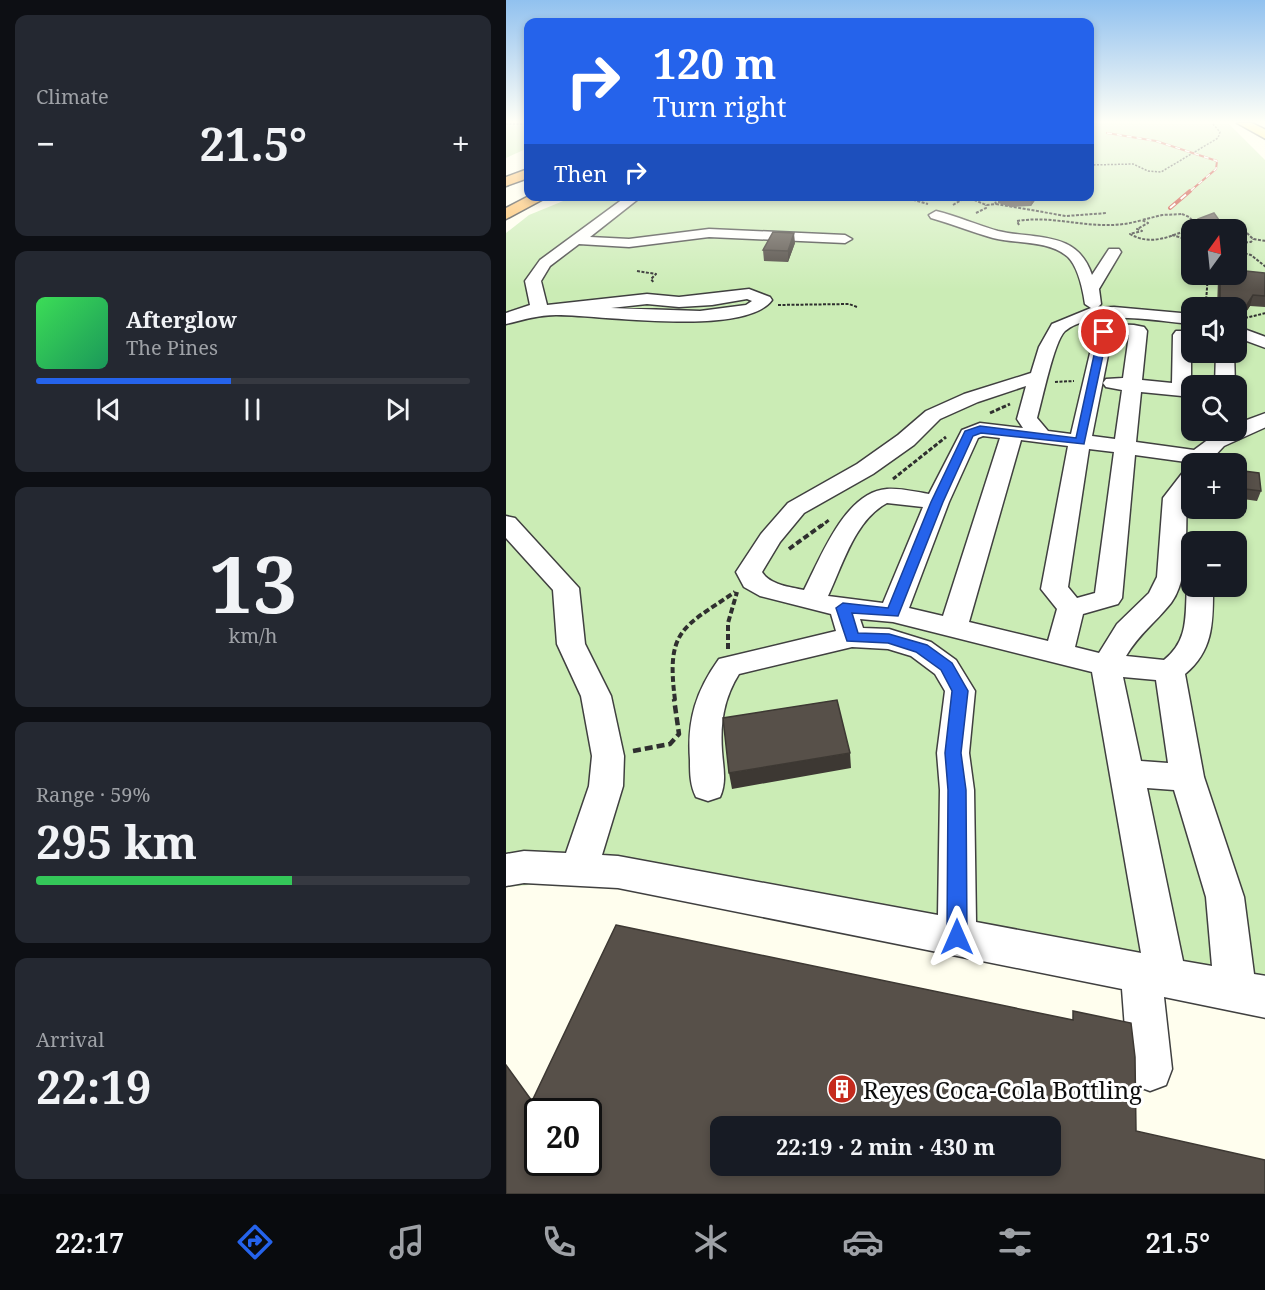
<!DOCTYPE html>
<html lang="en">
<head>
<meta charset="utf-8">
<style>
  :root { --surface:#171b24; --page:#242831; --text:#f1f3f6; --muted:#9ea1a6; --line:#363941; --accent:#2563eb }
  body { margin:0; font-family:"Noto Serif",serif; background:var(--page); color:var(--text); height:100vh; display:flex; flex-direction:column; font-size:22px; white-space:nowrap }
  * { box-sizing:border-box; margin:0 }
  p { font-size:20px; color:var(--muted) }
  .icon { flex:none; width:33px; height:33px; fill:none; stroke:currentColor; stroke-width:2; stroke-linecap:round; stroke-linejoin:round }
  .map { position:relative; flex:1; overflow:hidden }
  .drawer { display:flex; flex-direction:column; gap:15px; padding:15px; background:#0d0f14; width:506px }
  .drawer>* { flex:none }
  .top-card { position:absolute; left:18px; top:18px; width:570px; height:183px; border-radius:12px; box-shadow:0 3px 9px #0003; background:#2563eb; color:#fff; overflow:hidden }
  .needle { width:39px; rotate:15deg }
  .fabs { position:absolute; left:675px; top:219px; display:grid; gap:12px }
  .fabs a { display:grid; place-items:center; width:66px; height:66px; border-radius:12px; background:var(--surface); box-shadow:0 3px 9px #0003; font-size:30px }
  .speed { position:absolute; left:18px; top:1098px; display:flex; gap:12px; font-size:30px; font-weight:700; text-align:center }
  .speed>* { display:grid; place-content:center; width:78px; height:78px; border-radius:50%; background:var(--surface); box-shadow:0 3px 9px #0003; line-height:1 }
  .speed .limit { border:3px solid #111; border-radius:9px; background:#fff; color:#111 }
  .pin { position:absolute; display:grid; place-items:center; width:51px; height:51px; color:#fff; margin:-26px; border:3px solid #fff; border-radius:50%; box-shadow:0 2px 6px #0007 }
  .me { position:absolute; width:66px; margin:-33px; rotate:0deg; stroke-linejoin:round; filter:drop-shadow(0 0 4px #0008) }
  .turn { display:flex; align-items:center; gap:21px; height:126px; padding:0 30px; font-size:27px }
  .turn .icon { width:78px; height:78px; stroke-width:2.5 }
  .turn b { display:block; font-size:42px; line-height:51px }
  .then { display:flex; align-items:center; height:57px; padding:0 30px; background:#0003; gap:12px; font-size:22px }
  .big { font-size:45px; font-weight:700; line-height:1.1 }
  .drawer .card { flex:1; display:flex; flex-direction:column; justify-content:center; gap:9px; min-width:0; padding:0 21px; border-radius:12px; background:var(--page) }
  .drawer .dial { align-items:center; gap:0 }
  .dial b { font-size:78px; line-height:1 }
  .song { display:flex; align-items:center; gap:18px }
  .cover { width:72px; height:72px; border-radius:9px; background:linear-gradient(135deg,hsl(130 70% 55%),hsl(150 70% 35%)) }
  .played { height:6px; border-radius:3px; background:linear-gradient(90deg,var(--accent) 45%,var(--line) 45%) }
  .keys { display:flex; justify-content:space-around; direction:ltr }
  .heat { display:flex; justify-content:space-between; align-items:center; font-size:33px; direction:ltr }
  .charge { height:9px; border-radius:4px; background:linear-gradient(90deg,#34c759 59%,var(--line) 0) }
  .trip { position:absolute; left:204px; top:1116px; width:351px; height:60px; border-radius:12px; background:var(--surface); box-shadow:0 3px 9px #0003; font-weight:700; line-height:60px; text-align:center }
  .tabs { display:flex; height:96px; justify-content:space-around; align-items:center; background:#090b0e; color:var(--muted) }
  .tabs .icon { width:42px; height:42px }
  .tabs .active { color:var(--accent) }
  .tabs b { font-size:27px; color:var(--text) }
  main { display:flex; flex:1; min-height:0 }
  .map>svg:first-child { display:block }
  .green { fill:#cbecb5; fill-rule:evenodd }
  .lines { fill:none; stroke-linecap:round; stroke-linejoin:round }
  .minor-casing { stroke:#404040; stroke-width:3 }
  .major-casing { stroke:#1e1e1e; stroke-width:3 }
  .highway-casing { stroke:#1e1e1e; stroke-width:3 }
  .path-far4 { stroke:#2f2f2f; stroke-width:1.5; stroke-dasharray:2 1.5; stroke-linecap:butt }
  .path-far3 { stroke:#2f2f2f; stroke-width:2; stroke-dasharray:3 1.5; stroke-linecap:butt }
  .path-far2 { stroke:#2f2f2f; stroke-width:3; stroke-dasharray:4.5 2; stroke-linecap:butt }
  .path-far1 { stroke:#2f2f2f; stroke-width:4; stroke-dasharray:6 3; stroke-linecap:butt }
  .path { stroke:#2f2f2f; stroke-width:4.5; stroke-dasharray:8 4; stroke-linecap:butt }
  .minor { fill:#fff; fill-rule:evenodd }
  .major { fill:#ffeb5e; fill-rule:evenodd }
  .highway { fill:#fcb34e; fill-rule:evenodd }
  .rail-far1-casing { stroke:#c52a1d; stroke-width:2 }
  .rail-casing { stroke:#c52a1d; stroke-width:4 }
  .rail-far1 { stroke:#fff; stroke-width:1.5; stroke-dasharray:5; stroke-linecap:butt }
  .rail { stroke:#fff; stroke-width:2; stroke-dasharray:7; stroke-linecap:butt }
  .wall { fill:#4b453f }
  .shaded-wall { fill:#3d3833 }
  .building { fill:#575049; stroke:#3d3833; stroke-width:1.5; fill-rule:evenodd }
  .route { fill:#2563eb; stroke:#184099; stroke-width:1.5 }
  .labels { text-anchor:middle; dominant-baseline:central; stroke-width:6; stroke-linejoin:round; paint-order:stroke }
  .near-poi-label { font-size:24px; fill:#0d0d0d; stroke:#fff; text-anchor:start }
</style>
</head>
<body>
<main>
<section class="drawer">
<div class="card"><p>Climate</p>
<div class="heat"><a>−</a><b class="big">21.5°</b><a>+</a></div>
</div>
<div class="card">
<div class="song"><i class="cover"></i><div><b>Afterglow</b><p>The Pines</p></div></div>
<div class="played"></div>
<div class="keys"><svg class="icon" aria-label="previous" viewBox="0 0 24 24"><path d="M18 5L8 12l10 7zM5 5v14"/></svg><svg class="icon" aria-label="pause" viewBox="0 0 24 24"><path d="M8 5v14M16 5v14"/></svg><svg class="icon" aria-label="next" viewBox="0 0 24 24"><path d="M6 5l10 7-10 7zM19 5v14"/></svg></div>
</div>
<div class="card dial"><b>13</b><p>km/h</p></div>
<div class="card"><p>Range · 59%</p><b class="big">295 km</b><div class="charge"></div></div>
<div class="card"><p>Arrival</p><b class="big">22:19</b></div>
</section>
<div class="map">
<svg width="760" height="1194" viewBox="0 0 760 1194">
  <rect width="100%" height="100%" fill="#fffeee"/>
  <path class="green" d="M0,123l22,1v24l-22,10z
    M584,123l139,1 36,36v837l-627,-121 -132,11v-654l23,-18 44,-18 517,-1zM686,230h44v44h-44zM686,308h44v44h-44zM686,386h44v44h-44zM686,464h44v44h-44zM686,542h44v44h-44z"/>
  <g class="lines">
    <g class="minor-casing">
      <path id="minor" d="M121,196h15l-52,41 39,2 80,-10 136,6 7,4 -7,4 -136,-6 -80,10 -50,-3 -29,22 -9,15 6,24 100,-11 32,3 70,-8 21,8 2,3c-27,37 -171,15 -216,15 -18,0 -33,5 -50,9v-11l24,-8 -5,-24 15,-21zM241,299l5,2 -6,4 -46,6 -89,-3 36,-4 32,3 33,-2z
        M430,211c21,5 41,14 62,20 38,9 79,-1 94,44l17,-26h10l2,3 -22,37 2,15 -4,4 17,-1 78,7v10c-34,-3 -100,-16 -127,7 -11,10 -23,70 -28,87l11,13 23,3 24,-102 3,-4c16,-4 30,-5 46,-1l3,4 -5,49 30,3 1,-48 3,-4h12l3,4v50l2,1h-1v11l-51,-5 -5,50 58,8 27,-20h15v-6l30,-11v14l-42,19 -17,18h-15v26l-5,8c-2,31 3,80 -16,105 -16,20 -32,31 -45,53l38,4c25,-20 21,-44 23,-74l5,-6v6h21c0,35 1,64 -28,88l19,103 40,120 10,77 12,2v42l-102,-21 8,72 -6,16 -16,6 -16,-6 -6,-16 -6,-80 -504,-101 -94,-5 -18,3v-32l18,-3 42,2 23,-67 3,-30 -11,-60 -24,-52 -4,-54 -47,-52v-22l9,2 64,70 6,56 26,52 13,60 -1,30 -21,69 16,1 320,59 2,-125 -3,-37 8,-62 -10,-17 -24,-18 -23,-7 -36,-2 -113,27c-15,24 -19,48 -17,77 1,16 5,31 -2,46l-12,4 -12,-4c-6,-12 -6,-24 -6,-37 -3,-40 6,-69 29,-101l117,-28 -5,-17 -71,-18 -16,-9 -8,-15 25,-38 27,-31 69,-39 41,-29 28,-24 38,-17 67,-21 8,-26 13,-23 39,-16 -6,-4c-2,-14 -7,-37 -17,-47 -19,-17 -52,-13 -75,-19 -21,-6 -41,-14 -62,-20l-2,-3zM609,334l14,1 -6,43 -17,1 -3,4 3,4 16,3 -7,49 -23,-3 20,-101zM520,386l-9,33 6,9 -43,-5 -18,7 -33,64c-13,-2 -28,-6 -42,-5 -42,3 -66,68 -83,101 -14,-3 -34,-5 -42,-18l18,-30 24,-29 69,-39 41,-29 26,-26 38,-17zM477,436l17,2 -57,178 -34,-8 40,-106 29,-64zM515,440l47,6 -27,143 16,20 -9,32 -79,-19zM583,449l25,3 -19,141 -18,5 -9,-11zM629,455l51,7 1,5 -24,31 -6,79 -8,16 -32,31 -18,29 -24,-6 8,-33 35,-10 4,-6zM381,503l36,4 -40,96 -55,-7c15,-32 27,-76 59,-93zM354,619l33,3 199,50 49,281 -165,-31 -2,-132 -5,-37 6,-62 -19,-31 -25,-18 -42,-13 -26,-1zM617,677l33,3 12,83 -27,-2zM641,788l27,2 32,107 6,69 -29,-5z
        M730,326l30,11v11l-30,-11z
        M710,352h18l1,34h-20z"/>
    </g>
    <g class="major-casing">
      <path id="major" d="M731,123h15l14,7v9z"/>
    </g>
    <g class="highway-casing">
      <path id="highway" d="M22,169v9l-22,8v-9z
        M23,196h20l-43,23v-11z"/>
    </g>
    <path class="path-far4" d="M0,124h22
      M584,165l43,-1 15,7 13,1 57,-34 2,-6 -8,-9"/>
    <path class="path-far3" d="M394,196l28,8
      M472,196l-6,3 14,6 10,-1 -2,-6 3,-2
      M490,204l70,12 41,-3
      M447,205l10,-6h9
      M470,213l10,-5v-3
      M676,214l7,3 6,6v4c-22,8 -43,20 -65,7l12,-3 -5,-2 11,-6 -6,-3 20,-5z
      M513,225l-2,-4c43,-7 80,13 125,-1
      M741,233l6,6 13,2
      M666,235l20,6
      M730,243l15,-1 2,-3
      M730,251l15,4 15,12
      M131,271l19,3 -5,5 3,4
      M702,274l-2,28 11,6
      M272,305l71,-1 8,3
      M739,318l21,-5
      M549,382l19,-1"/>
    <path class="path-far2" d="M484,413l20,-9
      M387,479l53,-42
      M314,527l9,-7"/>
    <path class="path-far1" d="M283,549l33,-24
      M222,649v-26l9,-31
      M169,700c-9,-70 7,-72 60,-108"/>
    <path class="path" d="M127,751l37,-7 9,-10 -5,-35"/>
    <use href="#minor" class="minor"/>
    <use href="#major" class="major"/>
    <use href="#highway" class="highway"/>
    <g class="rail-far1-casing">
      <path id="rail-far1" d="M601,133l49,8 61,20 -1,8 -28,24"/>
    </g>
    <g class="rail-casing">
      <path id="rail" d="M664,208l20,-17"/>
    </g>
    <use href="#rail-far1" class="rail-far1"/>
    <use href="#rail" class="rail"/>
  </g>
  <path class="wall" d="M492,196h40l-7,10 -20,1 -13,-4z
    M692,219l28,11h-26l-3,-8z
    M289,243l-7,19 -24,-1 -1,-11z
    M759,273v34l-15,-1 -12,18h-2v-16h-19l1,-29 1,-5z
    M730,470l25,21 -4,10 -21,-3z"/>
  <path class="shaded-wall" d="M532,196l-7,10v-9z
    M288,233l1,10 -7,19v-11z
    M747,295l-3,11 -12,18 3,-10z
    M344,753l1,15 -119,21 -3,-16z"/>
  <path class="building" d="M502,196h24l-20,1z
    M708,213l12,17h-24l-4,-11z
    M267,232l21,1 -6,18 -25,-1z
    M730,270l29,3v23l-12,-1 -12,19 -3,-1 -2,4v-9h-16v-34h16z
    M730,470l23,3 2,18 -24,-3z
    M331,700l13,53 -121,20 -6,-55z
    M110,925l457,95v-9l58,12 4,34 1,74 129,29v34h-759v-129l26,36zM32,1112h50v50h-50zM214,1126h330v40h-330z"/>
  <linearGradient id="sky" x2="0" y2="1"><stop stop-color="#91c1ef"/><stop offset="0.42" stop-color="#fffff7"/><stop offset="1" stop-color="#fffff7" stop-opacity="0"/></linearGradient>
  <rect width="760" height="290" fill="url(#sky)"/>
  <path class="route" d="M598,330l4,2 -24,112 -103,-11 -8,3 -30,66 -45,114 -46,-3 6,20 31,1 38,11 25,18 16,28 -7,62 5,37 1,147 -3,7 -7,3 -7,-3 -3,-7 1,-147 -3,-37 7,-62 -11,-21 -25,-18 -28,-9 -41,-2 -11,-33 7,-5 45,5 43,-106 34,-71 15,-5 96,12 23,-106z"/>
  <defs>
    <g id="building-disc" transform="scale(1.5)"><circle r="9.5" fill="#c52a1d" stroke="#fff"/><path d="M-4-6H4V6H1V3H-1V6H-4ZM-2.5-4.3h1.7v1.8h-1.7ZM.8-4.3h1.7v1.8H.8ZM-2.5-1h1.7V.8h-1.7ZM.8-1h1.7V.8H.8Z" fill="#fff"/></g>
  </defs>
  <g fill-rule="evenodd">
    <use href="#building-disc" x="336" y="1089"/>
  </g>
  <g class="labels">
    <g class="near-poi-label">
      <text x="357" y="1089">Reyes Coca-Cola Bottling</text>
    </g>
  </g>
</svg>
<div class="fabs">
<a><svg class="needle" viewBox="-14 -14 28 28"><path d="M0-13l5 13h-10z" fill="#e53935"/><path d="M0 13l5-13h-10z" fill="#9ea1a6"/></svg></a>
<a><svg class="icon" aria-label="sound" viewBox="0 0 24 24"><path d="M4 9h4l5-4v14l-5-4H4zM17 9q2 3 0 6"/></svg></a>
<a><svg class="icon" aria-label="search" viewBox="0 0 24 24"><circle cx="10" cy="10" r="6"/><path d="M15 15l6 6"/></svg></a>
<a>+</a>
<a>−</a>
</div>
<div class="speed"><div class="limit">20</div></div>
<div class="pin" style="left:598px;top:332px;background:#d93025"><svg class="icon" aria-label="arrive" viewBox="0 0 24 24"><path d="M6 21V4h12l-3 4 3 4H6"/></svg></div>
<svg class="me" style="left:451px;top:937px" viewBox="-20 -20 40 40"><path d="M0-17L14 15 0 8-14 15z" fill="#2563eb" stroke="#fff" stroke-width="4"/></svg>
<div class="trip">22:19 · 2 min · 430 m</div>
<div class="top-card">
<div class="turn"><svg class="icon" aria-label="right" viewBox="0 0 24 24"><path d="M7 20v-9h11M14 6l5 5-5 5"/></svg><div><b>120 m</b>Turn right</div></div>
<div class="then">Then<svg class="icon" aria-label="right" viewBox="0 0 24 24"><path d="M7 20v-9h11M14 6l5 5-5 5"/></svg></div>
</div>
</div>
</main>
<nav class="tabs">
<b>22:17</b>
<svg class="icon active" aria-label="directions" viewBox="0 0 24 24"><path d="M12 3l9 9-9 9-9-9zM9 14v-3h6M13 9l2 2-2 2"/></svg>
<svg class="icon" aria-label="music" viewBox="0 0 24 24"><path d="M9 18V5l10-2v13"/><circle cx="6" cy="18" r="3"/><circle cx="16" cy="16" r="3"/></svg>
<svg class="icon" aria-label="phone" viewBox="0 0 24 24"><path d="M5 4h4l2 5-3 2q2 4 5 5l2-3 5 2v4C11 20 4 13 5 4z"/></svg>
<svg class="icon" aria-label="climate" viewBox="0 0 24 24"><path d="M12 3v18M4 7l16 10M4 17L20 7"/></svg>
<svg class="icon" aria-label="car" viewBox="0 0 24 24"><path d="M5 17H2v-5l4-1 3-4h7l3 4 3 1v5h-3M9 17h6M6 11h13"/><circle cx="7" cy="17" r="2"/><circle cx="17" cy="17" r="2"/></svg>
<svg class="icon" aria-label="filters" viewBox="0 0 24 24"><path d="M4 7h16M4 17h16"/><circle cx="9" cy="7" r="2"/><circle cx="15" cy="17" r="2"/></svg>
<b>21.5°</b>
</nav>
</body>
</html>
